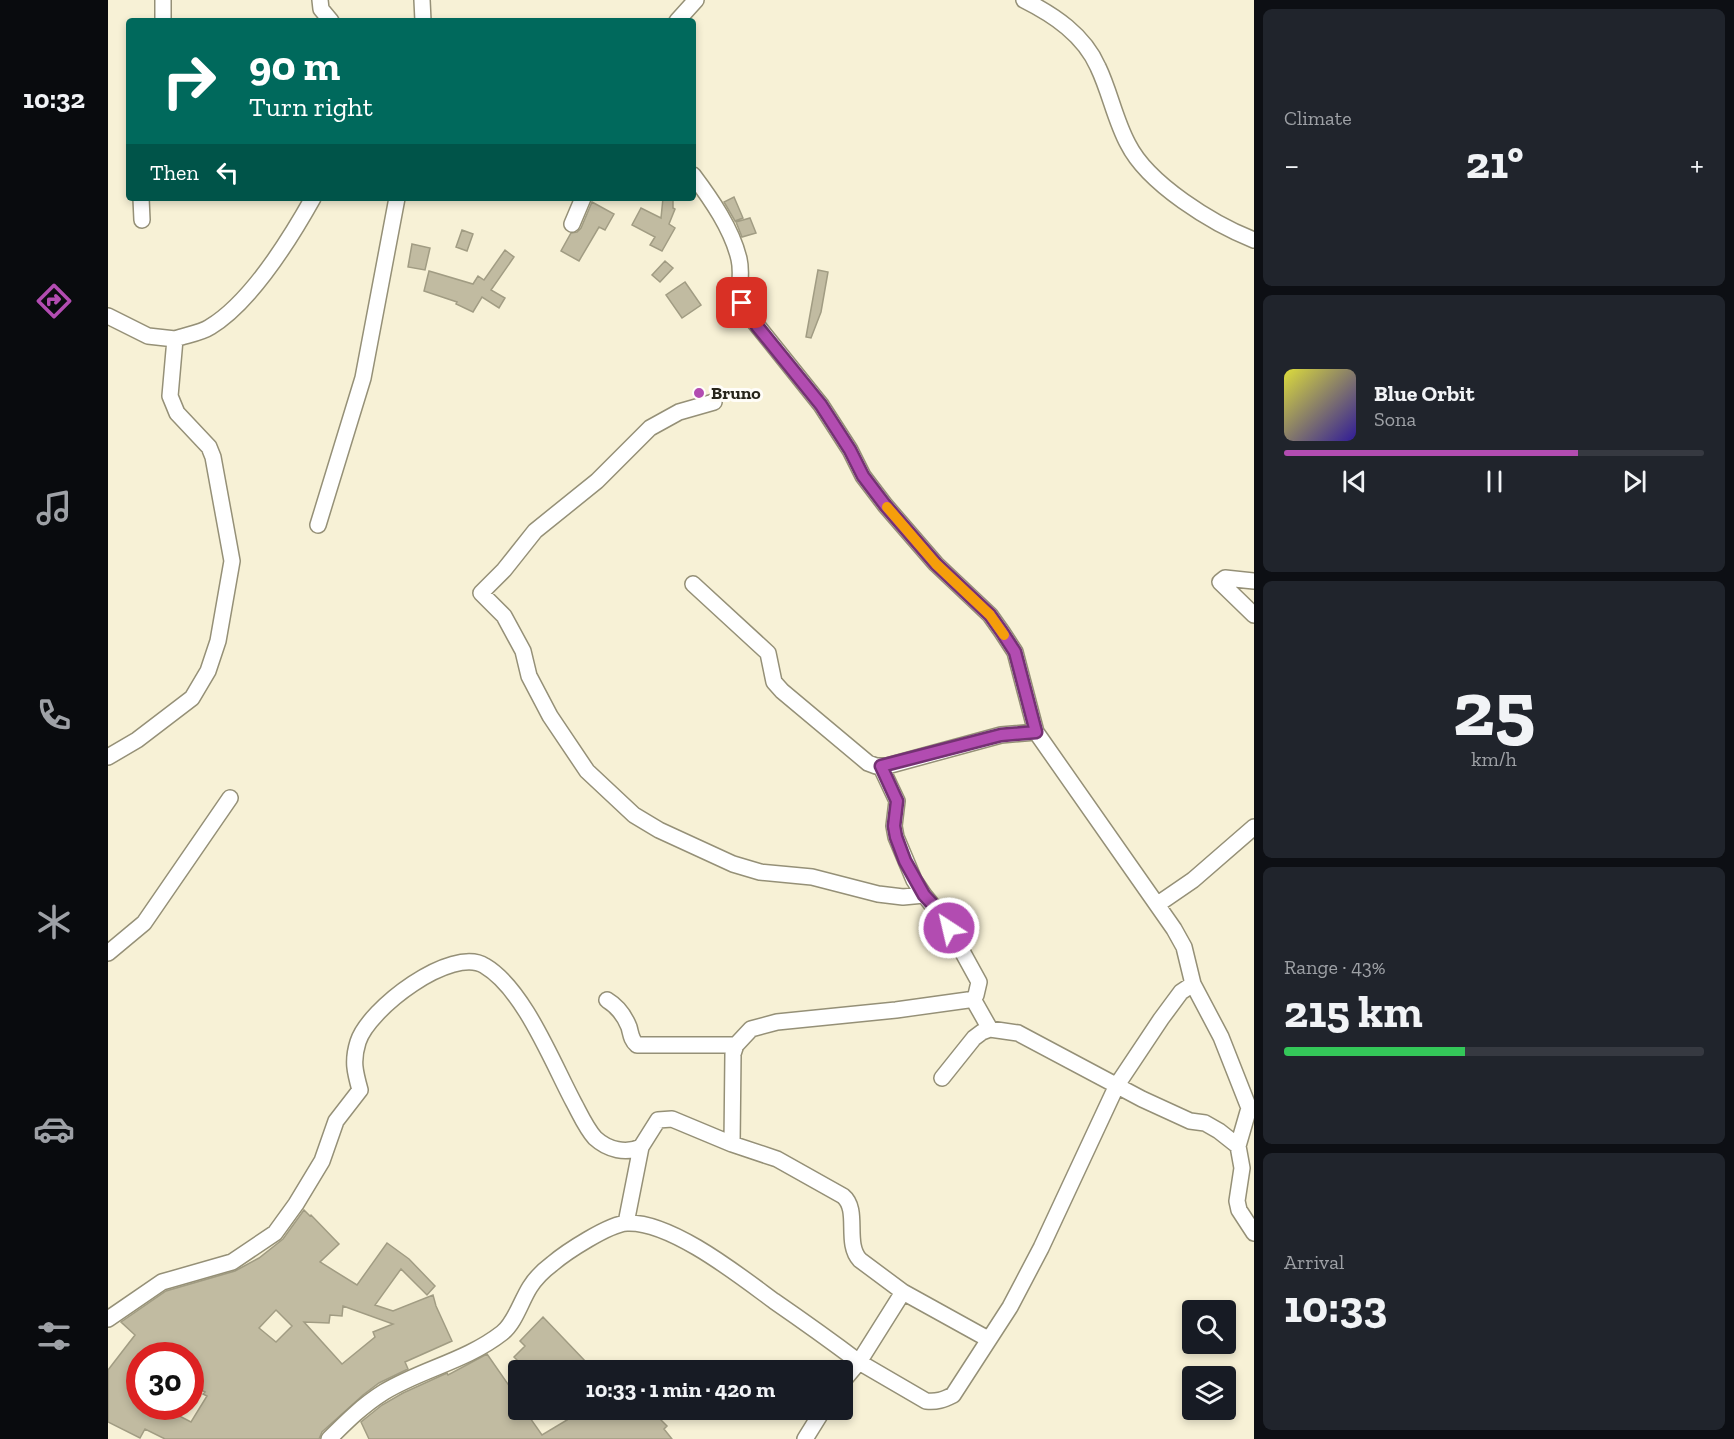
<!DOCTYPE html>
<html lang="en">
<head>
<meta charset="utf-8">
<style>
  :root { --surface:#171b24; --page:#20242c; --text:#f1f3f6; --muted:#9ea1a6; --line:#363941; --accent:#b24cb1 }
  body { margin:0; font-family:"Zilla Slab",serif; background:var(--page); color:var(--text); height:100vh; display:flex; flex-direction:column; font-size:22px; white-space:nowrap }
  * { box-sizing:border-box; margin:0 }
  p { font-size:20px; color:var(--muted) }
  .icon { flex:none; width:33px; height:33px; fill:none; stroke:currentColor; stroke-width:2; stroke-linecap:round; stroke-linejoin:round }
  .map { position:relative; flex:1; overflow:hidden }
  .side { display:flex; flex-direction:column; gap:9px; padding:9px; background:#0d0f14; width:480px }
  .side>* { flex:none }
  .top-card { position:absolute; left:18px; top:18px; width:570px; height:183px; border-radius:6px; box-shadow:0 3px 9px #0003; background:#00695c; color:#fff; overflow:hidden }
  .tools { position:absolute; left:1074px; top:1300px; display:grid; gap:12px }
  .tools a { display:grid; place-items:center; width:54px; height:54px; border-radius:6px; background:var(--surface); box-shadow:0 3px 9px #0003; font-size:30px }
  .speed { position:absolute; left:18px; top:1342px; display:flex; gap:12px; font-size:30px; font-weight:700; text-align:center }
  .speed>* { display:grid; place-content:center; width:78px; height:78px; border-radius:50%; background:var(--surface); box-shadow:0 3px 9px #0003; line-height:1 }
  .speed .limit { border:9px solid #d22; background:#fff; color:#111 }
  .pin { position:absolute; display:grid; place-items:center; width:51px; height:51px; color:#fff; margin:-26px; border-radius:12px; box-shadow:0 3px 9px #0006 }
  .me { position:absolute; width:66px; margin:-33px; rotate:325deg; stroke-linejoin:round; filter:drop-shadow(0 0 4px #0008) }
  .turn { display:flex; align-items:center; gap:21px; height:126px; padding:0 24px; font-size:27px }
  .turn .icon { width:78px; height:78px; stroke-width:2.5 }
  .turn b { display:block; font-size:42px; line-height:51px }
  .then { display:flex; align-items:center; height:57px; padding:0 24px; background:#0003; gap:12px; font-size:22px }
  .big { font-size:45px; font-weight:700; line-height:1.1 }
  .side .tile { flex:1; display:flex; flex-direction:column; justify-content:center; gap:9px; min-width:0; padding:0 21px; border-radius:9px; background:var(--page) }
  .side .dial { align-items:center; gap:0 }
  .dial b { font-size:78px; line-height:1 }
  .song { display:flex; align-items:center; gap:18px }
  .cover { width:72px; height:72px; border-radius:9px; background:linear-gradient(135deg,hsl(60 70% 55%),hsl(250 70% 35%)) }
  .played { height:6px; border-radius:3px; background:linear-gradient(90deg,var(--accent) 70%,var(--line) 70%) }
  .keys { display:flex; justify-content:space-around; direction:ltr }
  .heat { display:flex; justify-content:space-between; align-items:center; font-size:33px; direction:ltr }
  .charge { height:9px; border-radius:4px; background:linear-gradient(90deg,#34c759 43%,var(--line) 0) }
  .trip { position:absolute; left:400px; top:1360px; width:345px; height:60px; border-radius:6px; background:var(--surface); box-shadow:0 3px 9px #0003; font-weight:700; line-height:60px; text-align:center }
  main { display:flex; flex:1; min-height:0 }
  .tab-bar { display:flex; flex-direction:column; width:108px; justify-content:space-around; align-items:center; background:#090b0e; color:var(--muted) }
  .tab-bar .icon { width:42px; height:42px }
  .tab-bar .selected { color:var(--accent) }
  .tab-bar b { font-size:27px; color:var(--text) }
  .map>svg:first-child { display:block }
  .building { fill:#c1bba1; stroke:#a19c83; stroke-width:1.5; fill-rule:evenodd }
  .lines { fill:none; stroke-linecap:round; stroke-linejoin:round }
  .street-casing { stroke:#959077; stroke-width:18 }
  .street { stroke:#fff; stroke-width:15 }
  .route-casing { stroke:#743173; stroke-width:15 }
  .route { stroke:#b24cb1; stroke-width:10 }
  .slow { stroke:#f59e0b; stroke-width:10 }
  .poi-dot { fill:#b24cb1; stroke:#fffdf8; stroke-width:2 }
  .labels { text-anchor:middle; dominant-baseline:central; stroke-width:6; stroke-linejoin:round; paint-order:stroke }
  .poi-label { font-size:18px; font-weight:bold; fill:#27251b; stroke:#fffdf8; text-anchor:start }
</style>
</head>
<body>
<main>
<nav class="tab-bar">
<b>10:32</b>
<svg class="icon selected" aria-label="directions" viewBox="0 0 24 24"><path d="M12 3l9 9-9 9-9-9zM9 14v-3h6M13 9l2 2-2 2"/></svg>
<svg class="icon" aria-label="music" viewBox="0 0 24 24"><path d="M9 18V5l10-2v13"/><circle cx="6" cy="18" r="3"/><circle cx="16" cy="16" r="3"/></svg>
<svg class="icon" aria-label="phone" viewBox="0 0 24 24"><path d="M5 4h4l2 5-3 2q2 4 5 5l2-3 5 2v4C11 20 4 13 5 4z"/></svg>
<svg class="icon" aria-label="climate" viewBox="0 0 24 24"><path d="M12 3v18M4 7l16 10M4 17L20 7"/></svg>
<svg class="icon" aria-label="car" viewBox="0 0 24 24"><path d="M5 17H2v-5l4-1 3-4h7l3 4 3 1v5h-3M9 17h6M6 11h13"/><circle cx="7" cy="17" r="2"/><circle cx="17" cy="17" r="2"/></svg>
<svg class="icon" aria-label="filters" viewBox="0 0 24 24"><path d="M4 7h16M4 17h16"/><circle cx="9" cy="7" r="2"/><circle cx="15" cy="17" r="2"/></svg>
</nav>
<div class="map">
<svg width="1146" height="1439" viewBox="0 0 1146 1439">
  <rect width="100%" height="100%" fill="#f7f1d6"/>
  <path class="building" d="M626,197l9,21 -8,3 -11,-19z
    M555,198h10v10l2,1 -6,15 6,4 -13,23 -12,-6 5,-8 -23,-12 9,-17 20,10z
    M484,202l22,12 -9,16 -6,-3 -20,34 -18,-10 10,-18 6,-1 4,-4z
    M642,218l6,15 -14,4 -6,-15z
    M354,230l11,4 -6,17 -11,-4z
    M304,244l18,4 -5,22 -17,-3z
    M397,250l9,7 -23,33 14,8 -6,10 -17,-11 -9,15 -17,-8 1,-2 -33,-11 5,-20 44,13 5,-8 6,4z
    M557,261l8,7 -13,14 -8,-7z
    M710,270l10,2 -7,40 -10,26 -5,-1z
    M577,282l16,23 -19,13 -16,-23z
    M196,1210l6,6 1,-1 28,29 -19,18 37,23 30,-42 22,16 26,27 -8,9 -26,-26 -26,36 18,6 40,-16 3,11 16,35 -47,21 3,7 -29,14 -16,12 -41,37 -3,7h-154l-20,-10 -5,9 -32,-16v-52l27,-35 -14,-13 45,-31 69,-20 24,-13 24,-19zM235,1306l50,18 -20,8 2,5 -33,27 -38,-42 25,1 1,-8 12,1zM168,1310l16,16 -16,16 -17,-14zM32,1356h50v28l15,8 -2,2 4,2 -16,26 -29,-15h-22z
    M435,1317l44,46 -8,8h-51l-14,-14 11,-11 -5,-5z
    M379,1354l23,33 9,-6v29h21l-10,8 12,17 25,-15 -9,-10h41l5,5 6,-5h41l16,16 -3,3 8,10h-303l-8,-17 21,-17 21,-12 44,-20 1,2z"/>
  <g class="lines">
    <g class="street-casing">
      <path id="street" d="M55,0v21
        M212,0l1,9 10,12
        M314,0l1,21
        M916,0c30,15 60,35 74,67 12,25 17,53 30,77 20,40 85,80 126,96
        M569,21l19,-21
        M585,175c18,24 39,54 46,84 5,22 -6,30 9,55l73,91 29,45 13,26 22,29 51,59 54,51 12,17 13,20 21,80 138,197 10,18 9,37 28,53 28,71 -11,38
        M33,198l1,22
        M464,224l11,-26
        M0,316l40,20 27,3 -5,57 7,17 32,34 4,10 19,104 -14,80 -10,30 -16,27 -55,42 -29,17
        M67,339c11,-4 26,-6 35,-12 41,-25 80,-88 103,-129
        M606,402l-35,10 -29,16 -53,53 -62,50 -31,39 -23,23 23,23 19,35 6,25 21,40 37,55 47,44 25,15 74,34 27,8 52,5 66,17 25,3 21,-2 22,27 33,60 -3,13 -3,4 -5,1 -72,10 -119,12 -26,7 -15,16 -3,9 -1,90
        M210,525l45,-147 34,-180
        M1146,581l-29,-3 -5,4 34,33
        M585,584l75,69 6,29 8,9 86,72 8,3h11l114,-31 35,-3
        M773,767l16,34 -3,25 2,11 18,43 10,15
        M1050,904l35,-24 61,-53
        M0,953l36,-30 86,-125
        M865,999l17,30
        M499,1000c10,6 18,17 22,27 2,7 2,13 8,18h99
        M834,1078l32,-40 8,-6 8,-3 28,4 124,66 48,22 15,2 14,8 19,15 4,22 -5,33 2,9 15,23
        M518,1223l15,-76 17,-27 14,-1 60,25 45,15 66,37c17,14 1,47 17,64l43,32 85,47
        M795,1292l-44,70 67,39c11,1 17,-1 27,-6l57,-88 31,-59 76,-163 44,-66 20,-27 12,-8
        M0,1319l54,-37 70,-20 43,-29 21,-29 26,-43 14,-40 24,-31c-5,-18 -8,-29 -2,-48 10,-33 94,-97 127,-76 39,23 68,98 89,137 6,11 12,25 21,35 13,12 31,16 46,9
        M221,1439c17,-17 34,-34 55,-47 38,-23 82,-31 118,-59 13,-10 19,-32 28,-46 5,-8 14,-17 22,-23 14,-12 57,-40 75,-41 44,-2 113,53 147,78 29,20 57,40 85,61l-16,19
        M697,1439l18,-29"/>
    </g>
    <use href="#street" class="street"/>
  </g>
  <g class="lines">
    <g class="route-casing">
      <path id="route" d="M634,303l15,23 64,79 29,45 13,26 22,29 51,59 54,51 12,17 13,20 21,80 -35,3 -120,31 16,35 -3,25 2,11 9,24 19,34 11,12 14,21"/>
    </g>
    <use href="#route" class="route"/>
    <path class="slow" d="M779,507l49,57 54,51 14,20"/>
  </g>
  <circle class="poi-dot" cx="591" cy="393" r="6"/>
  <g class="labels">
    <g class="poi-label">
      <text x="603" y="393">Bruno</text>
    </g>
  </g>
</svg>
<div class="tools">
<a><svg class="icon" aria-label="search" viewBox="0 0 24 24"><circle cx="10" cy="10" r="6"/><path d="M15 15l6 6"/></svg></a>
<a><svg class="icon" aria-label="layers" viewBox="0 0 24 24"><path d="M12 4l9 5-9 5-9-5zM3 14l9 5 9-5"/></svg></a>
</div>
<div class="speed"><div class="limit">30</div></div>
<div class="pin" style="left:634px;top:303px;background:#d93025"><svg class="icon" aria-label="arrive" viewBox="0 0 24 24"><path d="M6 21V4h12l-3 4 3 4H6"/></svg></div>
<svg class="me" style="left:841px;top:928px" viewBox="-20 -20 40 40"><circle r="17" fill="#b24cb1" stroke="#fff" stroke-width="3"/><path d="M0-11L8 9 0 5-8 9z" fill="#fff"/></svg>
<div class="trip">10:33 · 1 min · 420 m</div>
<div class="top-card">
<div class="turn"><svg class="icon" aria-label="right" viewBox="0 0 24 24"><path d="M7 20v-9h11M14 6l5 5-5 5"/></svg><div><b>90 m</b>Turn right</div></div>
<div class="then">Then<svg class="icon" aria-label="left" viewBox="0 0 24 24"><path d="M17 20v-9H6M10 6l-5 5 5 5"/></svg></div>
</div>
</div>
<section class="side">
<div class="tile"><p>Climate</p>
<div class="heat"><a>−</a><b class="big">21°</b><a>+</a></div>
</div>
<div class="tile">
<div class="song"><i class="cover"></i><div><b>Blue Orbit</b><p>Sona</p></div></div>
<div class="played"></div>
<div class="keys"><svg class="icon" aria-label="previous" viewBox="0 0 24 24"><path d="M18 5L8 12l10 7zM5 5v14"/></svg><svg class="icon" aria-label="pause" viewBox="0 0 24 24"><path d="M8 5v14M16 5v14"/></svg><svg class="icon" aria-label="next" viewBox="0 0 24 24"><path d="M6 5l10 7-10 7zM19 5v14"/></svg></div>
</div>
<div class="tile dial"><b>25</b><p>km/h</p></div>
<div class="tile"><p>Range · 43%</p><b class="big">215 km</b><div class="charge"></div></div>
<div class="tile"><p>Arrival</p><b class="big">10:33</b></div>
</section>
</main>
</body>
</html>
